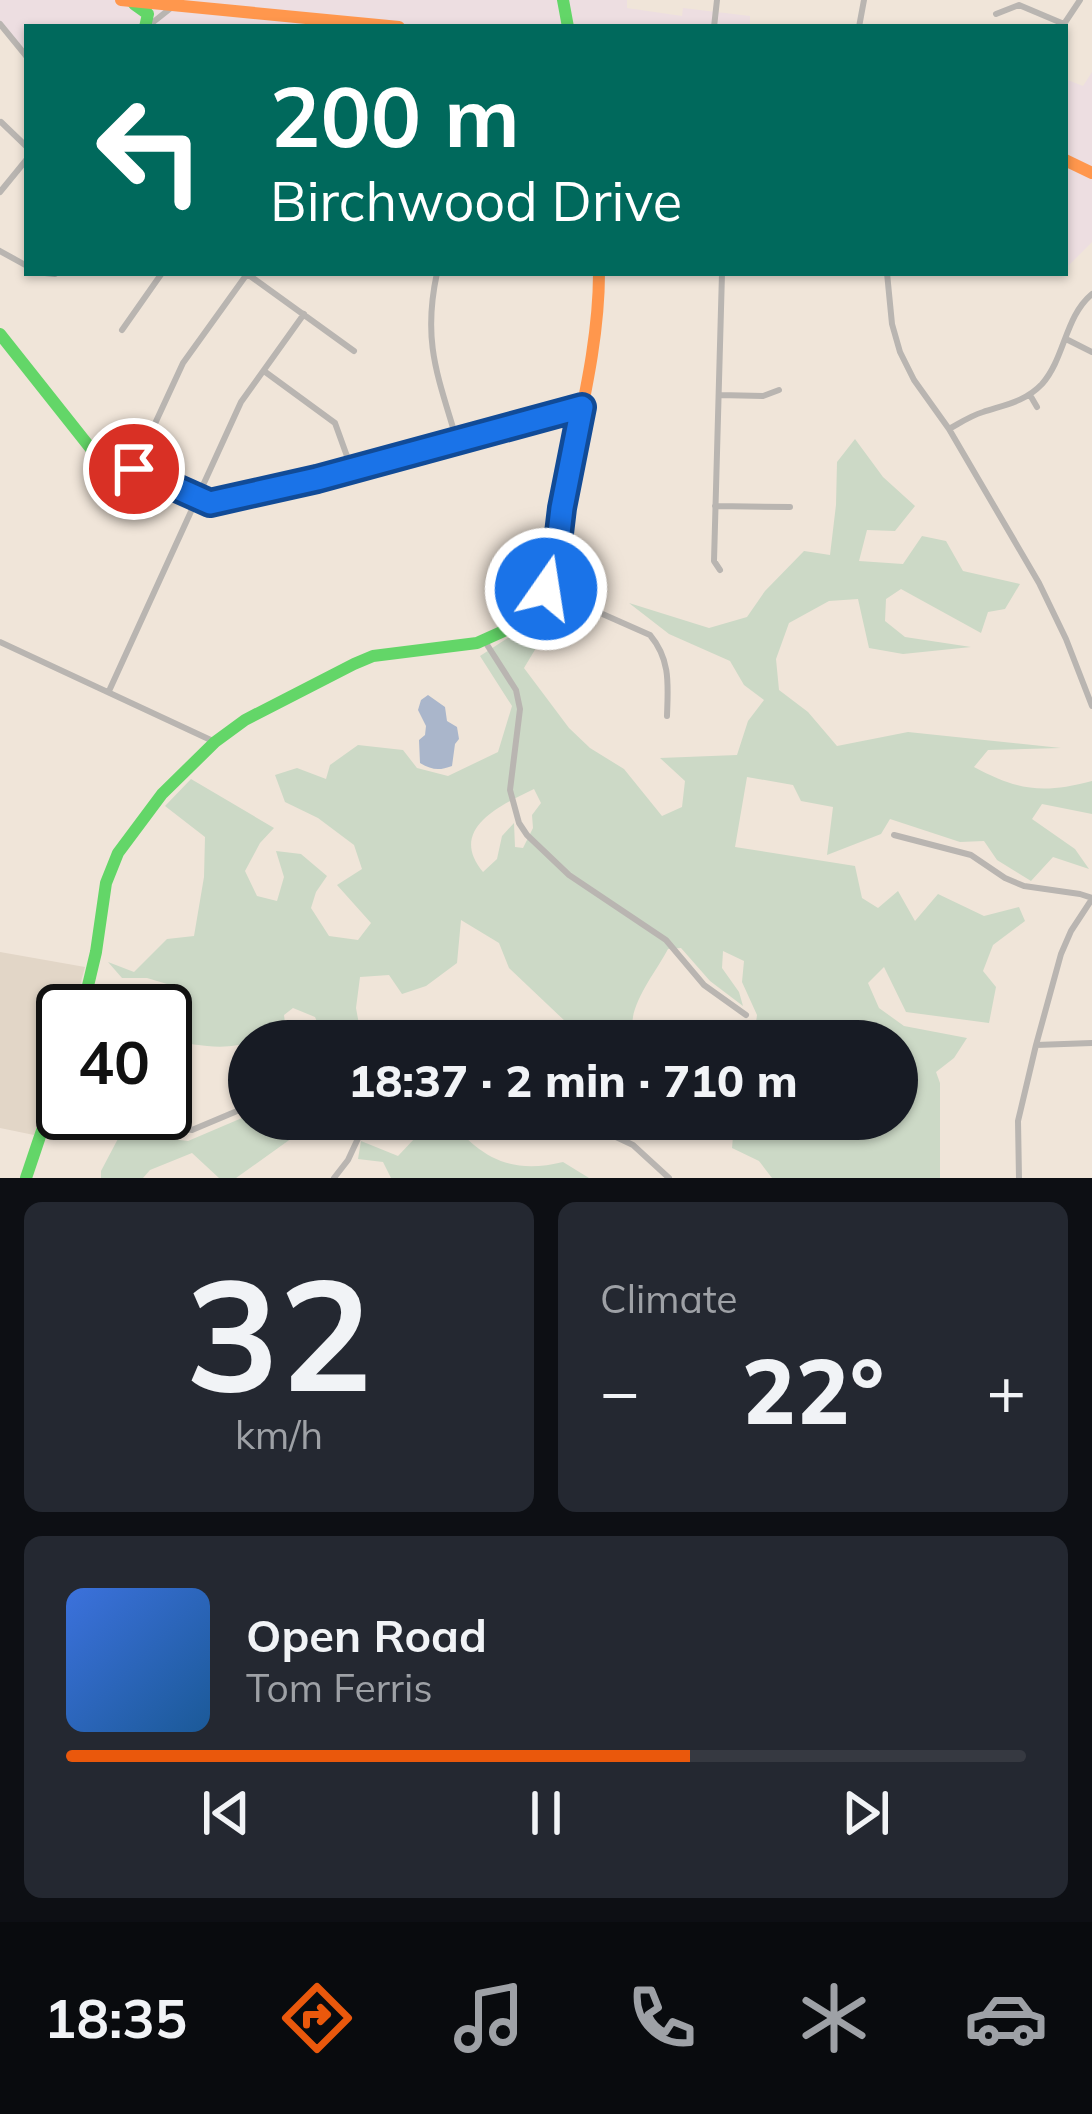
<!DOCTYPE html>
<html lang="en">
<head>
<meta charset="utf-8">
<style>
  :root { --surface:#171b24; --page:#242831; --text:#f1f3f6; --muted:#9ea1a6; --line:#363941; --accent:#ea580c }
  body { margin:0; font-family:Mulish,sans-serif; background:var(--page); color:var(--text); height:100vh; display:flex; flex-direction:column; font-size:45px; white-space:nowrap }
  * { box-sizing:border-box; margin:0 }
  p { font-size:39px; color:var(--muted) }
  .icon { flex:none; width:66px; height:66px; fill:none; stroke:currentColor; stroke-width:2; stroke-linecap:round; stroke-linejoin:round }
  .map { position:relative; height:1178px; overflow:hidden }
  .drawer { display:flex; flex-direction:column; gap:24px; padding:24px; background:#0d0f14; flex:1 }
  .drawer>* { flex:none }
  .banner { position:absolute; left:24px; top:24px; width:1044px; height:252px; border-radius:0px; box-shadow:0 3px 9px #0004; background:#00695c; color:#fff; overflow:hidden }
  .speed { position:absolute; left:36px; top:984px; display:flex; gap:24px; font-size:60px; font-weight:700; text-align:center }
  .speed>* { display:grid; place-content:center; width:156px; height:156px; border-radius:50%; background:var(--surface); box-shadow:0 3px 9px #0004; line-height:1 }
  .speed .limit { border:6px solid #111; border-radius:18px; background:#fff; color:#111 }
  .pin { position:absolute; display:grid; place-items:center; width:102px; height:102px; color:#fff; margin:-51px; border:6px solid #fff; border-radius:50%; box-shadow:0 3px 12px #0007 }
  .me { position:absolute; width:132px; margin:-66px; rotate:13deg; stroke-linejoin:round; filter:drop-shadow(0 0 9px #0008) }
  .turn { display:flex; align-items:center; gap:42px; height:252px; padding:0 48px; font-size:54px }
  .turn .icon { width:156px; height:156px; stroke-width:2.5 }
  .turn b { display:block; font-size:84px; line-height:102px }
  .big { font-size:90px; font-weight:800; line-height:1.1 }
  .drawer .widget { flex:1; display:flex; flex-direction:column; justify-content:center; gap:18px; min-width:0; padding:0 42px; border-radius:18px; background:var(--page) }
  .drawer .dial { align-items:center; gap:0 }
  .dial b { font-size:156px; line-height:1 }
  .song { display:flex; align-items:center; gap:36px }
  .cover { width:144px; height:144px; border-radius:18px; background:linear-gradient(135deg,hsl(220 70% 55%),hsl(210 70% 35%)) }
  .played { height:12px; border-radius:6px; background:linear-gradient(90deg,var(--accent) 65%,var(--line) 65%) }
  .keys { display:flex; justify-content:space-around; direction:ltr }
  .heat { display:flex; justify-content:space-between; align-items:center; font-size:66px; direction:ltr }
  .drawer .tiles { flex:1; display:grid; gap:24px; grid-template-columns:1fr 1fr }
  .widget:last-child { grid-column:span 2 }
  .trip { position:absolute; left:228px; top:1020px; width:690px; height:120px; border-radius:60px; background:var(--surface); box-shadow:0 3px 9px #0004; font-weight:800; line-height:120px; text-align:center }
  .tabs { display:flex; height:192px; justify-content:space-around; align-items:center; background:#090b0e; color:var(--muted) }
  .tabs .icon { width:84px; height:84px }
  .tabs .selected { color:var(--accent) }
  .tabs b { font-size:54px; color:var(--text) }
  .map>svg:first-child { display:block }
  .commercial { fill:#eddee1 }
  .education { fill:#e2d6c7 }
  .green { fill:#ccd9c6; fill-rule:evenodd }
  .water { fill:#aab6cb }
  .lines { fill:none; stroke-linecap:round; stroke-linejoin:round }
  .street { stroke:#b9b5b1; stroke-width:6 }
  .fast { stroke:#63d668; stroke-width:12 }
  .slow { stroke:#ff974d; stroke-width:12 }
  .route-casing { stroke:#114b97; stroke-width:30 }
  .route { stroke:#1a73e8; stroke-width:21 }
</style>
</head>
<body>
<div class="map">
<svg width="1092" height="1178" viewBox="0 0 1092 1178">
  <rect width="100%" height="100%" fill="#f0e5d9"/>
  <path class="commercial" d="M0,0h627v8l55,8 1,-8 67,8v8l33,3h-756v30l-27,-33z
    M1092,72v170l-27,27v-190l18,7z"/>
  <path class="education" d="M0,952l85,15 -12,44h-10v32l-29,92 -34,-7z"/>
  <path class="green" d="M855,439l28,38 32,29 -20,25 -28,-1 -8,31 44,3 19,-28 24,5 17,30 57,13 -15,25 -17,3 -7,21 -80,-44 -15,10 -1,22 20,16 66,10 -68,7 -34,-6 -11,-49 -29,2 -40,22 -13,36 3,31 29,22 29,34 71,-14 153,16 -73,2 -14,17c45,24 69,27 118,14v33l-50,-10 -10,15 43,30 14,20 -36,-12 -22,24 -34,-21 -13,-19 -24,1 -70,-23 -9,15 -54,21 6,-48 -32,-6 -8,-16 -46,-8 -12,70 120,19 7,32 16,10 20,-17 17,30 23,-27 46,22 35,-9 6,14 -32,24 -10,26 13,16 -7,36 -83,-11 -22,-45 -16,16 11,25 25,18 63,12 -13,20 -18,14 4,11v95h-168l-13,-17 -27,-13 2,-23 -9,-6h172v-78h-148l5,-4 3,-22 -15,-33 2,-21 -21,-10 -1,17 17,24 4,14 -33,-25 -29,-33 -13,1c-14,27 -47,64 -32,92h-50l-77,-73 -10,-25 -38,-23 -4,43 -31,23 -24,8 -13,-19 -29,2 -4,31 5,27 -4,6h-57l21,-10 -6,-14 -22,-9 -9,7 1,8c-40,31 -72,26 -120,16v-28h-73l18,-9 62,8 15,-20 -40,-12h-25l-14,-16 26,10 33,-33 27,-3 10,-59 1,-40 -40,-31 26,-27 83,49 -14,15 -15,28 12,25 20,5 7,-24 -8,-26 25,3 26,22 -11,16 -5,16 18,28 29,4 13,-17 -34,-38 25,-16 -8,-24 -36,-27 -33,-16 -10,-27 22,-7 29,11 4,-14 28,-20 45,5 14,18 31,8 50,-24 14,-46 -32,-50 37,-24 19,16 -12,20 45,60 21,20 34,21 38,47 20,-9 3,-26 -25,-23 77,-3 11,-34 16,-21 -20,-15 -14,-24 -61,-27 -40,-31 80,25 38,-11 18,-26 39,-40 26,4 6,-50 1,-43zM534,789l7,14 -9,12 1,13 -10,20 -8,-1 -1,-24 -12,13 -5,23 -14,13c-36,-43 18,-67 51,-83z
    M249,1115v4h49l-6,19 -56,40h-17l-27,-25 -42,17 -7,8h-42v-7l20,-38 67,8z
    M396,1119c15,0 32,-2 47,4 12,4 22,14 31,22 28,23 56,25 89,17l26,16h-198l-8,-16 -25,-3 3,-18 37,15 17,-18z"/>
  <path class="water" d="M428,695l17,12 2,14 10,6 2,12 -4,5 -3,22c-13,5 -20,4 -32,-3l-1,-23 6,-5 1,-9 -8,-16 3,-10z"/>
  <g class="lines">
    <path class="street" d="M996,14l23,-9 45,19
      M0,24l27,33
      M1064,24l16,-24
      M147,27l34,-27
      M714,27l3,-27
      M859,27l5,-27
      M1,122l26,25
      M0,192l27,-33
      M0,251l27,15
      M45,273l10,1
      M246,273l108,78
      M437,273c-15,69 1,103 20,168
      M887,273l5,51 8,28 14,28 35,49 90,154 27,56 26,67
      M122,330l40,-57
      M1068,340l24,12
      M264,371l71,52 17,47
      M719,395l44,1 16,-6
      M1030,395l7,12
      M949,429c11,-6 21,-13 34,-17 21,-7 42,-10 59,-28 23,-26 23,-68 50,-90
      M134,469l49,-106 64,-89
      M715,506l75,1
      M720,570l-6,-9 8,-288
      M546,589l104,46c21,25 18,50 17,81
      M484,640l32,50 4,19 -10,81 9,33 8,12 42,40 97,65 38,45 42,30
      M0,642l215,100
      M109,691l132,-289 63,-88
      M894,835l77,20 34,23 19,8 56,8 12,4
      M1036,1045l56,-2
      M50,1105l13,2
      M243,1109l-1,-14 7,-8
      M93,1113l99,17 57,-24
      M578,1119l55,26 36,33
      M334,1178l14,-18 19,-41
      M1019,1178l-1,-57 18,-76 25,-91 10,-23 21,-32"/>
    <path class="fast" d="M563,0l5,27
      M134,4l14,10 -3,13
      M0,334l92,116 118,53 142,-33 230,-63
      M82,1011l14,-59 10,-69 12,-30 44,-59 53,-52 30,-22 109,-56 19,-8 104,-13 29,-13 30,-26 19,-37 13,-89
      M26,1178l37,-110"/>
    <path class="slow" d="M121,0l278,27
      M1065,160l27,13
      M568,478c13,-67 31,-136 31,-205"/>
  </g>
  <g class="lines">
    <g class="route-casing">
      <path id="route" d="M134,469l76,34 107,-24 265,-72 -20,101 -7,59 -9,22"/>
    </g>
    <use href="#route" class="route"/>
  </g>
</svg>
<div class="speed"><div class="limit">40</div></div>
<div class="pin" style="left:134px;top:469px;background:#d93025"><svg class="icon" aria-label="arrive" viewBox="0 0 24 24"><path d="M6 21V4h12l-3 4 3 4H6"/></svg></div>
<svg class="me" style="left:546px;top:589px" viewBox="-20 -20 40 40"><circle r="17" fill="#1a73e8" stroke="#fff" stroke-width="3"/><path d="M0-11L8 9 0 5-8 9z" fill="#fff"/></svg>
<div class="trip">18:37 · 2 min · 710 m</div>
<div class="banner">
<div class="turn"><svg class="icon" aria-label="left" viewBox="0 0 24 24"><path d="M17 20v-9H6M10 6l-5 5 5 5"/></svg><div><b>200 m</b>Birchwood Drive</div></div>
</div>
</div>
<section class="drawer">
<div class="tiles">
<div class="widget dial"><b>32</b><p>km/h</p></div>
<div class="widget"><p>Climate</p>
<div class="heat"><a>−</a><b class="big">22°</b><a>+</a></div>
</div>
<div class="widget">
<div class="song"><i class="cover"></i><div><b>Open Road</b><p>Tom Ferris</p></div></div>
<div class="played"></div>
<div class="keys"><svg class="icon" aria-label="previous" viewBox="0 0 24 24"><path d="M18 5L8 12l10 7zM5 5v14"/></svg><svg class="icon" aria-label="pause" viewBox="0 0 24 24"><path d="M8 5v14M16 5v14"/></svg><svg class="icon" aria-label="next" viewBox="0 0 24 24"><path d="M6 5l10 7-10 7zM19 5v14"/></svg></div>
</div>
</div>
</section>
<nav class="tabs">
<b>18:35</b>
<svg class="icon selected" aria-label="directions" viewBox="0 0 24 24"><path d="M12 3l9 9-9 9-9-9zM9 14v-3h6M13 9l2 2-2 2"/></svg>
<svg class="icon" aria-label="music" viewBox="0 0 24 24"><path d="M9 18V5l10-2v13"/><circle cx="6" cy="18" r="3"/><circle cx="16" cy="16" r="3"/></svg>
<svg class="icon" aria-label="phone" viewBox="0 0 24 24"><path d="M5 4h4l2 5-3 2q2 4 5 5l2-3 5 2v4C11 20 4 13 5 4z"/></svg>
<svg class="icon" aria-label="climate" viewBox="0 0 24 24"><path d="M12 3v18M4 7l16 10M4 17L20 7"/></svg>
<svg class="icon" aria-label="car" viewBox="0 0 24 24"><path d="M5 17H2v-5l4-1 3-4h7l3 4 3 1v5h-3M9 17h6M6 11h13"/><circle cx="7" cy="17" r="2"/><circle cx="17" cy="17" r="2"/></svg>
</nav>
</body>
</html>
